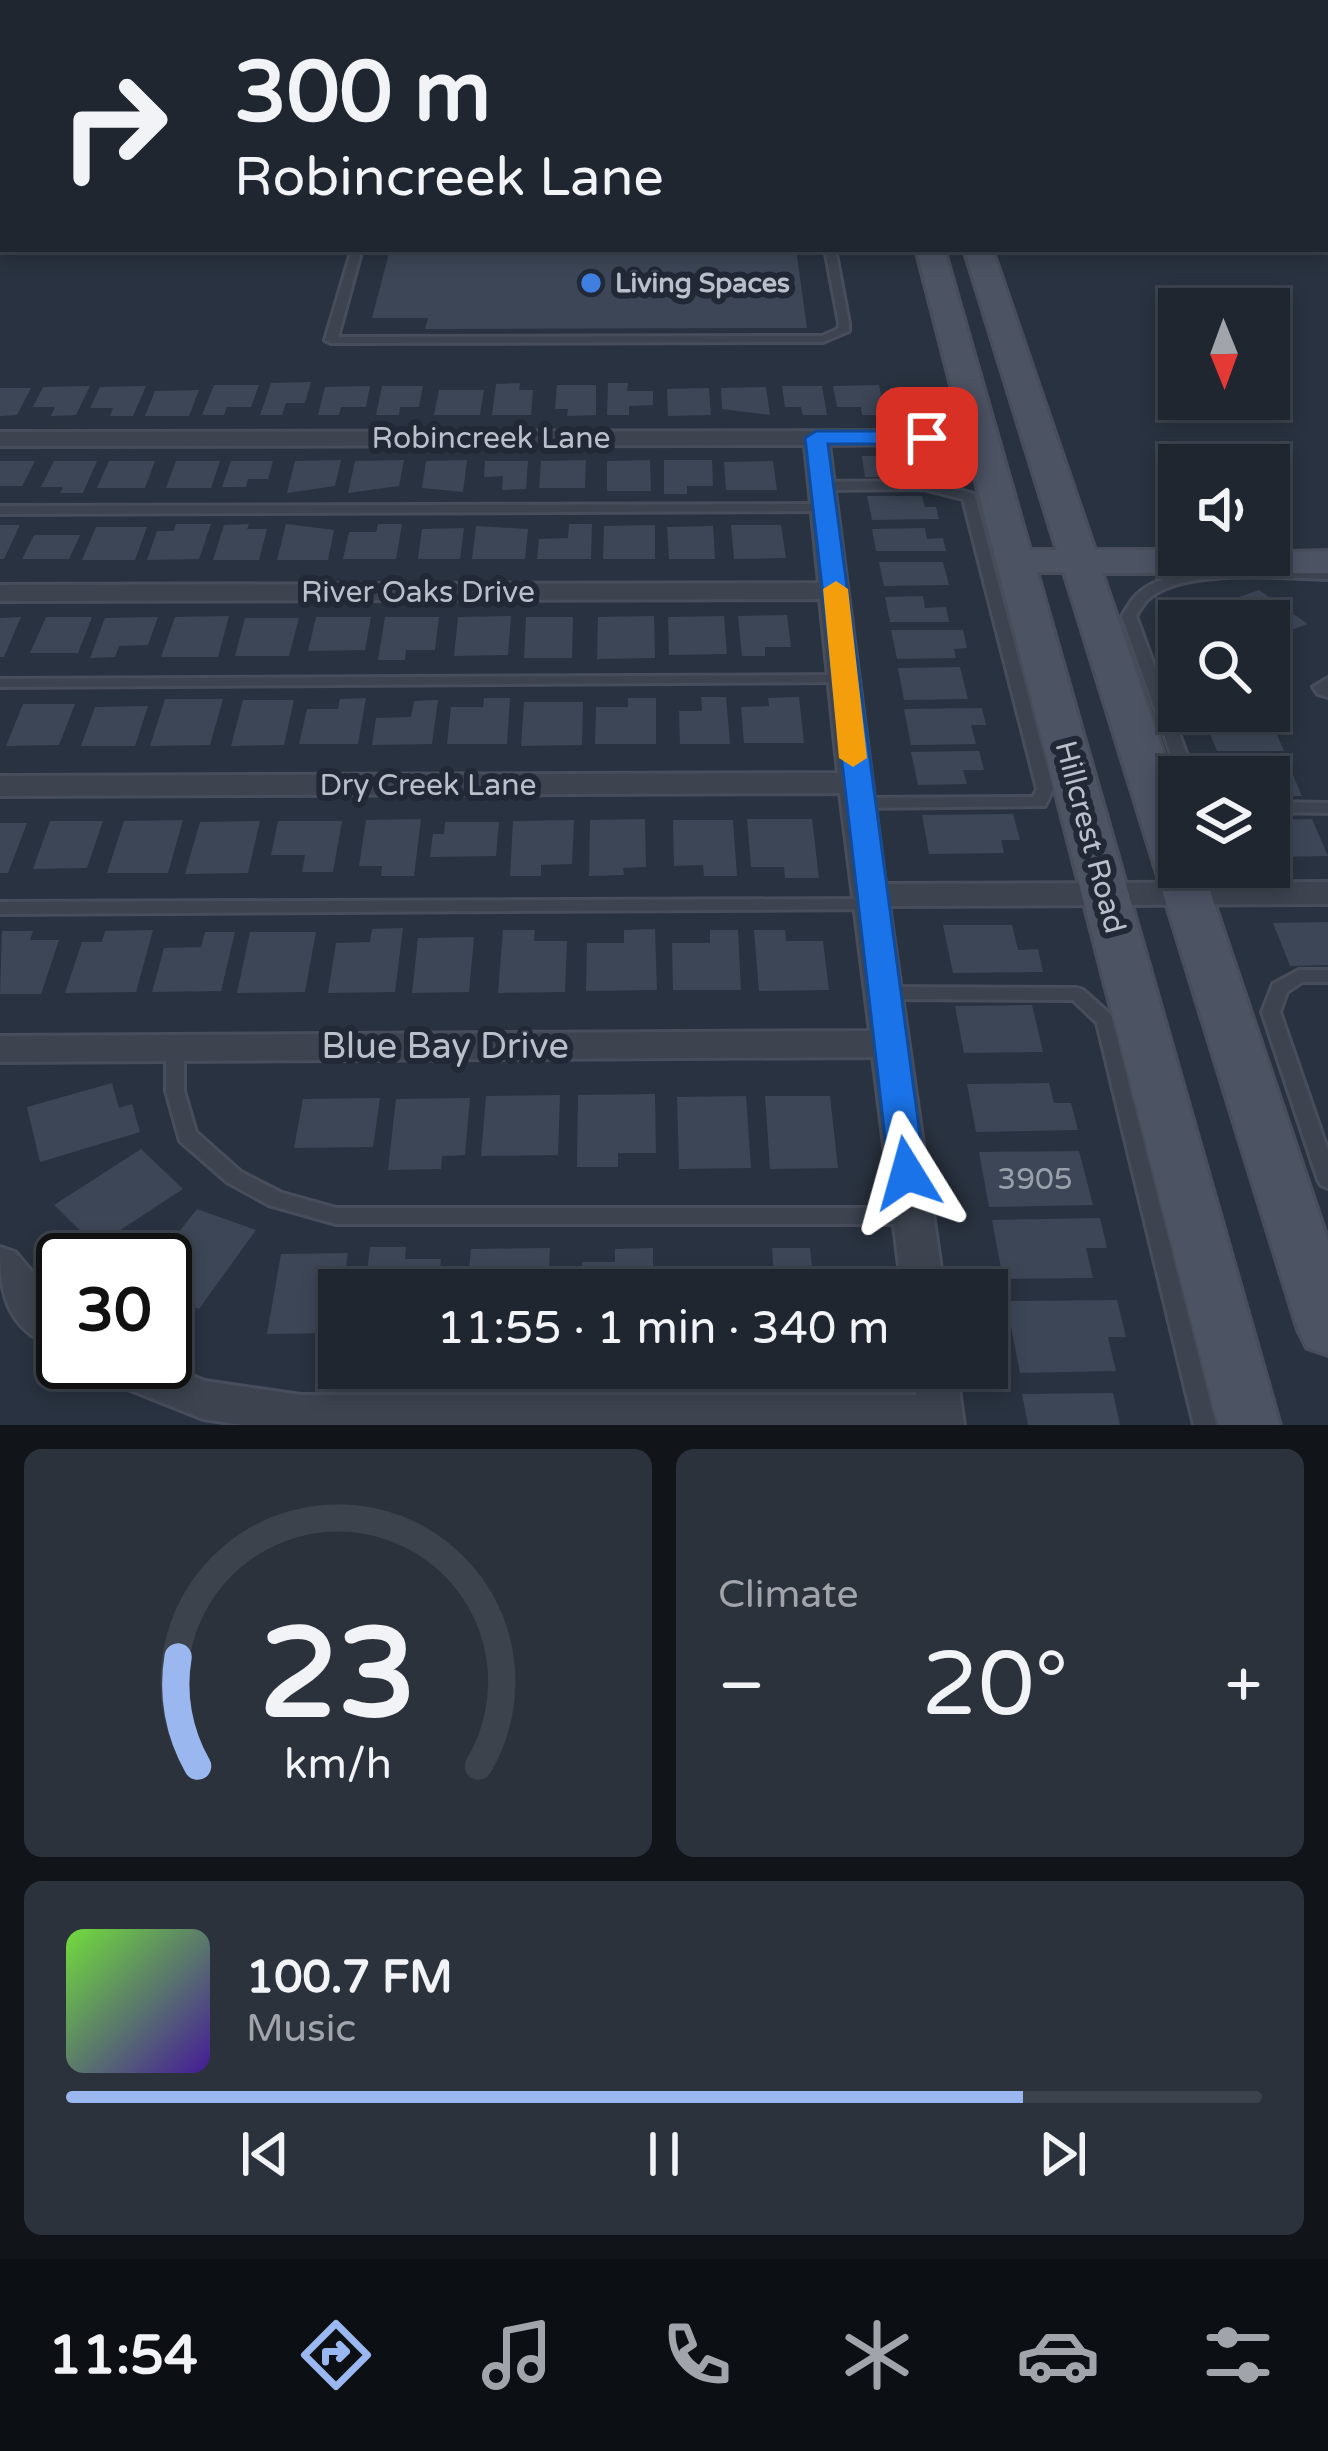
<!DOCTYPE html>
<html lang="en">
<head>
<meta charset="utf-8">
<style>
  :root { --surface:#1f2630; --page:#2c323c; --text:#f1f3f6; --muted:#a1a5ab; --line:#3c434c; --accent:#9ab7f0 }
  body { margin:0; font-family:"Varela Round",sans-serif; background:var(--page); color:var(--text); height:100vh; display:flex; flex-direction:column; font-size:45px; white-space:nowrap }
  * { box-sizing:border-box; margin:0 }
  p { font-size:39px; color:var(--muted) }
  .icon { flex:none; width:66px; height:66px; fill:none; stroke:currentColor; stroke-width:2; stroke-linecap:round; stroke-linejoin:round }
  .map { position:relative; height:1425px; overflow:hidden }
  .sheet { display:flex; flex-direction:column; gap:24px; padding:24px; background:#11151a; flex:1 }
  .sheet>* { flex:none }
  .hud { position:absolute; left:0px; top:0px; width:1329px; height:252px; box-shadow:0 6px 18px #0003,0 0 0 3px var(--line); background:#1f2630; color:var(--text); overflow:hidden }
  .needle { width:78px; rotate:179deg }
  .controls { position:absolute; left:1158px; top:288px; display:grid; gap:24px }
  .controls a { display:grid; place-items:center; width:132px; height:132px; border-radius:0px; background:var(--surface); box-shadow:0 6px 18px #0003,0 0 0 3px var(--line); font-size:60px }
  .speed { position:absolute; left:36px; top:1233px; display:flex; gap:24px; font-size:60px; font-weight:700; text-align:center }
  .speed>* { display:grid; place-content:center; width:156px; height:156px; border-radius:50%; background:var(--surface); box-shadow:0 6px 18px #0003,0 0 0 3px var(--line); line-height:1 }
  .speed .limit { border:6px solid #111; border-radius:18px; background:#fff; color:#111 }
  .pin { position:absolute; display:grid; place-items:center; width:102px; height:102px; color:#fff; margin:-51px; border-radius:24px; box-shadow:0 6px 18px #0006 }
  .me { position:absolute; width:132px; margin:-66px; rotate:352deg; stroke-linejoin:round; filter:drop-shadow(0 0 9px #0008) }
  .turn { display:flex; align-items:center; gap:42px; height:252px; padding:0 36px; font-size:54px }
  .turn .icon { width:156px; height:156px; stroke-width:2.5 }
  .turn b { display:block; font-size:84px; line-height:102px }
  .big { font-size:90px; font-weight:600; line-height:1.1 }
  .sheet .tile { flex:1; display:flex; flex-direction:column; justify-content:center; gap:18px; min-width:0; padding:0 42px; border-radius:18px; background:var(--page) }
  .sheet .dial { align-items:center; gap:0 }
  .dial svg { height:312px; overflow:visible; fill:none; stroke:var(--line); stroke-width:7; stroke-linecap:round; text-anchor:middle }
  .dial text { fill:var(--text); stroke:none }
  .song { display:flex; align-items:center; gap:36px }
  .cover { width:144px; height:144px; border-radius:18px; background:linear-gradient(135deg,hsl(100 70% 55%),hsl(260 70% 35%)) }
  .played { height:12px; border-radius:6px; background:linear-gradient(90deg,var(--accent) 80%,var(--line) 80%) }
  .keys { display:flex; justify-content:space-around; direction:ltr }
  .heat { display:flex; justify-content:space-between; align-items:center; font-size:66px; direction:ltr }
  .sheet .tiles { flex:1; display:grid; gap:24px; grid-template-columns:1fr 1fr }
  .tile:last-child { grid-column:span 2 }
  .trip { position:absolute; left:318px; top:1269px; width:690px; height:120px; border-radius:0px; background:var(--surface); box-shadow:0 6px 18px #0003,0 0 0 3px var(--line); font-weight:600; line-height:120px; text-align:center }
  .dock { display:flex; height:192px; justify-content:space-around; align-items:center; background:#0c0f13; color:var(--muted) }
  .dock .icon { width:84px; height:84px }
  .dock .selected { color:var(--accent) }
  .dock b { font-size:54px; color:var(--text) }
  .map>svg:first-child { display:block }
  .lines { fill:none; stroke-linecap:round; stroke-linejoin:round }
  .stream { stroke:#1d293e; stroke-width:4.5 }
  .building { fill:#3c4656 }
  .service-casing { stroke:#474d5a; stroke-width:6 }
  .minor-casing { stroke:#474d5a; stroke-width:6 }
  .secondary-casing { stroke:#474d5a; stroke-width:6 }
  .motorway-casing { stroke:#484f5b; stroke-width:6 }
  .service { fill:#3d4450; fill-rule:evenodd }
  .minor { fill:#3d4450; fill-rule:evenodd }
  .secondary { fill:#4c5363; fill-rule:evenodd }
  .motorway { fill:#766d5b; fill-rule:evenodd }
  .route { fill:#1a73e8; stroke:#114b97; stroke-width:3 }
  .slow { fill:#f59e0b }
  .shop-dot { fill:#3f7fe0; stroke:#222936; stroke-width:4.5 }
  .labels { text-anchor:middle; dominant-baseline:central; stroke-width:12; stroke-linejoin:round; paint-order:stroke }
  .far-poi-label { font-size:27px; font-weight:bold; fill:#bac0ca; stroke:#222936; text-anchor:start }
  .street-label { font-size:30px; fill:#bac0ca; stroke:#222936 }
  .near-number-label { font-size:30px; fill:#98a0ab }
  .near-street-label { font-size:36px; fill:#bac0ca; stroke:#222936 }
</style>
</head>
<body>
<div class="map">
<svg width="1328" height="1425" viewBox="0 0 1328 1425">
  <rect width="100%" height="100%" fill="#293240"/>
  <g class="lines">
    <path class="stream" d="M345,3l9,-3"/>
  </g>
  <path class="building" d="M390,249h406l11,79 -382,1 3,-11h-56z
    M311,382l-6,21h-19l-4,12h-22l11,-32z
    M520,383l-1,7h14l-2,25h-39l4,-31z
    M608,383h20l-1,8h26v14l-24,1v9h-22z
    M214,385h45l-8,22h-24l-3,8h-22z
    M557,385h39v30l-29,1 1,-7h-13z
    M879,385l6,30h-23l-1,-8h-24l-4,-21z
    M90,386l-14,29 -25,1 4,-9h-22l10,-20z
    M146,386l-13,30h-23l3,-8h-23l10,-21z
    M370,386l-4,21h-25l-2,8h-21l7,-28z
    M382,386h41l-4,21h-19l-1,8h-23z
    M782,386h40l5,29h-24l-2,-8h-16z
    M766,387l4,28 -48,-6 -1,-21z
    M935,387l8,28h-46l-7,-27z
    M0,388h31l-14,27 -17,1z
    M709,388l2,27 -43,1 -1,-27z
    M199,390l-10,26h-44l10,-25z
    M439,390h45l-4,25h-46z
    M862,456h37l2,11h24l3,10h-63z
    M341,460l-6,26 -48,7 8,-32z
    M404,460l-5,26 -51,7 7,-32z
    M467,460l-4,32 -41,-4 4,-27z
    M586,460l-1,28h-46l2,-27z
    M650,460l1,31h-44v-30z
    M664,460h48l1,26h-26v8h-23z
    M0,461h35l-13,25h-22z
    M54,461h43l-14,32h-23l3,-6h-22z
    M109,461h46l-10,27h-48z
    M176,461h44l-9,27h-45z
    M231,461h42l-5,18h-20l-2,8h-24z
    M485,461h43l-2,28 -24,1 1,-14 -19,1z
    M773,461l4,29h-51l-2,-28z
    M867,496h55l3,11h11l3,12 -67,1z
    M176,524h35l-12,35 -52,1 10,-29h17z
    M249,524l-2,5h20l-8,31h-46l11,-35z
    M286,524l48,6 -6,30h-51z
    M378,524h24l-6,35h-53l6,-27h27z
    M569,524h23l-1,35h-54l2,-20 29,-1z
    M0,525h20l-16,34h-4z
    M655,525v34h-52l1,-33z
    M731,525h50l5,33 -52,1z
    M476,526l52,3 -3,30h-53z
    M713,526l2,33h-46l-2,-32z
    M96,527h51l-12,33h-53z
    M464,528l-4,31h-42l4,-30z
    M925,528l2,11 16,-1 3,13h-70l-4,-22z
    M34,535h46l-11,24h-47z
    M879,562h64l6,23 -65,1z
    M1259,590l49,34 -34,12 -5,-4v-11h-16l-28,-19z
    M923,596l2,12 21,-1 3,15h-59l-5,-25z
    M787,615l4,32h-26v9h-23l-4,-40z
    M229,616l-11,41h-57l14,-40z
    M511,616l-3,39 -54,1 4,-39z
    M654,616l1,42 -58,1 1,-42z
    M724,616l3,38 -58,1 -1,-38z
    M21,617l-17,40h-4v-39z
    M46,617h46l-14,36h-48z
    M158,617l-10,28 -29,1 -4,11 -25,1 15,-40z
    M316,617h55l-6,33 -57,1z
    M385,617h54l-4,33h-29l-1,10h-27z
    M526,617h47l-1,41h-48z
    M245,618h54l-10,38h-54z
    M891,630h72l4,18 -13,1 2,9 -59,1z
    M960,667l8,32 -64,1 -6,-32z
    M701,697h25l4,47h-50l-1,-33h23z
    M799,697l5,46h-60l-3,-36 28,-1 -1,-8z
    M366,698l-8,46h-59l8,-35h31l2,-10z
    M484,698h26l-3,46h-60l4,-37h32z
    M628,698h28v46h-61l1,-37h32z
    M165,699h58l-13,46 -60,1z
    M243,700h51l-10,45 -53,1z
    M438,700l-6,44 -60,1 4,-27 35,-1 3,-16z
    M524,702h59l-1,43 -61,1z
    M23,704h52l-16,41 -53,1z
    M148,706l-13,40h-54l14,-39z
    M982,708l4,17h-15l5,19 -65,1 -7,-36z
    M1270,719l14,32h-67l-13,-31z
    M979,751l5,19h-21l4,14 -49,1 -7,-33z
    M1286,759l16,37h-33v-19h-35l-7,-17z
    M1013,814l7,26h-19l3,13 -75,1 -7,-39z
    M421,819l-7,57h-33l1,-10h-23l7,-46z
    M645,819l1,48 -23,1 1,7 -35,1 1,-56z
    M747,819h65l7,59h-34l-1,-11h-33z
    M1312,819l16,37 -55,1 -4,-37z
    M183,820l-15,53h-61l17,-52z
    M574,820l-2,44 -31,1v11h-31l3,-55z
    M673,820h60l4,56h-33l-1,-11 -29,1z
    M50,821h53l-16,47 -54,1z
    M260,821l-12,52 -63,1 15,-52z
    M278,821h64l-9,51h-31l3,-17h-34z
    M445,822h54l-3,34 -66,1 3,-23h11z
    M0,823h27l-19,50h-8z
    M1328,922v43l-38,1 -17,-43z
    M943,925h69l6,25 20,-1 5,23 -90,1z
    M403,928l-8,64 -67,1 8,-50 34,-1 2,-13z
    M655,929l2,61 -71,1 1,-48h37v-13z
    M153,930l-17,62 -71,1 17,-51h20l3,-11z
    M503,930h32l-1,11h33l-2,51 -67,1z
    M710,930h28l3,60h-68l-1,-47h38z
    M754,930h31l1,11h37l6,49 -70,1z
    M2,931h31l-3,9h29l-18,54h-41z
    M205,932h30l-14,59 -69,1 12,-44 37,-1z
    M250,932h66l-11,60 -68,1z
    M474,937l-5,55 -57,1 6,-55z
    M1032,1005l11,47 -79,1 -9,-47z
    M112,1083l7,25 13,-4 8,28 -100,30 -13,-55z
    M1049,1083l5,20h17l7,27 -102,2 -9,-48z
    M655,1094l1,59h-38v14h-41l1,-72z
    M560,1095l-2,60 -77,1 5,-60z
    M746,1096l5,72 -72,1 -2,-72z
    M765,1096h65l8,72 -68,1z
    M380,1098l-7,49 -79,1 9,-49z
    M470,1098l-5,57 -23,1 -1,13 -53,1 8,-71z
    M141,1149l42,40 -87,57 -42,-41z
    M1079,1151l14,54 -104,2 -10,-55z
    M197,1209l59,21 -57,79 -34,-13v-36h-8z
    M1100,1218l7,30h-21l7,30 -90,1 -11,-59z
    M370,1247h36l-1,12h36l-3,31h-73z
    M550,1248l-2,42h-81l4,-41z
    M653,1248v42h-72l1,-28h33v-13z
    M772,1248h38l2,19 42,-1 3,24h-82z
    M348,1253l-5,37h-4l-2,43 -70,1 14,-80z
    M755,1275l1,15h-84v-14z
    M1117,1300l9,37h-18l8,34 -96,2 -14,-72z
    M1113,1393l7,32h-92l-6,-31z"/>
  <g class="lines">
    <g class="service-casing">
      <path id="service" d="M352,249h10l-24,88 484,-1 16,-7 1,-6 -14,-74h10l14,74v8l-26,11 -492,1 -6,-3z
        M924,481l50,13 1,3 78,292 -8,17 -187,2 -8,-5 8,-5 175,-1 4,-8 -74,-290 -39,-10 -102,1 -6,-4 6,-4z
        M825,504l5,1 1,3 -1,3 -830,3v-8z
        M1248,569l80,2v8c-45,-1 -147,-12 -181,21 -2,2 -10,14 -11,16l59,161h-16l-57,-161c4,-6 7,-12 11,-17 23,-29 81,-29 115,-30z
        M845,675l5,1 2,3 -2,3 -850,5v-8z
        M1269,802l59,1v10l-59,-1z
        M871,899l6,2 2,4 -2,4 -877,5v-12z
        M1299,970h29v12h-26l-15,10 -7,20 48,139v37l-7,-3 -3,-5 -56,-168 11,-28z
        M882,987l195,1 6,2 28,25 105,410h-22l-97,-402 -24,-23 -191,-1 -6,-2 -3,-4 3,-4z
        M175,1041l7,2 2,5v43l12,41 45,40 41,21 54,15h574l7,2 3,6 -3,6 -7,2h-574l-67,-19 -42,-23 -47,-41 -14,-50v-43l2,-5z"/>
    </g>
    <g class="minor-casing">
      <path id="minor" d="M84,0h21l-23,3z
        M0,26h3v10h-3z
        M1326,191h2v12h-2z
        M981,431l9,2v10l-161,2 56,439 443,-2v22l-439,2 55,384h-42l-29,-233 -873,5v-26l870,-5 -30,-238 -840,3v-20l838,-3 -18,-174 -820,2v-16l819,-2 -14,-138 -805,1v-14z
        M1328,678v19l-10,-3 -5,-7z
        M0,1247l15,5 48,56v43c-55,-19 -63,-53 -63,-104z
        M86,1362h71l48,19 96,14h615l-4,-27h44l8,57h-721l-40,-6 -110,-44z"/>
    </g>
    <g class="secondary-casing">
      <path id="secondary" d="M600,0h39l-41,3z
        M822,0h22l1,3h-22z
        M884,0h22l1,3h-22z
        M1100,0h38l-40,3z
        M0,93h3v14h-3z
        M3,170v16l-3,1v-16z
        M916,249h28l86,301h27l-93,-301h28l103,301h84v5l149,-4v22h-226l77,225v69h23l126,374v114l-21,-7 -9,-18 -234,-758h-27l243,853h-62z"/>
    </g>
    <g class="motorway-casing">
      <path id="motorway" d="M771,0h46l-48,3z
        M924,0h45l-47,3z
        M0,108h3v20h-3z
        M0,149h3v20h-3z"/>
    </g>
    <use href="#service" class="service"/>
    <use href="#minor" class="minor"/>
    <use href="#secondary" class="secondary"/>
    <use href="#motorway" class="motorway"/>
  </g>
  <path class="route" d="M816,431h111l11,7 -11,6h-99l97,729 -6,10 -12,4 -13,-4 -5,-10 -84,-735z"/>
  <path class="slow" d="M836,581l12,8 19,169 -14,9 -14,-9 -16,-169z"/>
  <circle class="shop-dot" cx="591" cy="283" r="12"/>
  <g class="labels">
    <g class="far-poi-label">
      <text x="615" y="283">Living Spaces</text>
    </g>
    <g class="street-label">
      <text x="491" y="438">Robincreek Lane</text>
      <text x="418" y="592">River Oaks Drive</text>
      <text x="428" y="785">Dry Creek Lane</text>
      <text transform="translate(1090 837) rotate(75)">Hillcrest Road</text>
    </g>
    <g class="near-number-label">
      <text x="1035" y="1179">3905</text>
    </g>
    <g class="near-street-label">
      <text x="445" y="1046">Blue Bay Drive</text>
    </g>
  </g>
</svg>
<div class="controls">
<a><svg class="needle" viewBox="-14 -14 28 28"><path d="M0-13l5 13h-10z" fill="#e53935"/><path d="M0 13l5-13h-10z" fill="#a1a5ab"/></svg></a>
<a><svg class="icon" aria-label="sound" viewBox="0 0 24 24"><path d="M4 9h4l5-4v14l-5-4H4zM17 9q2 3 0 6"/></svg></a>
<a><svg class="icon" aria-label="search" viewBox="0 0 24 24"><circle cx="10" cy="10" r="6"/><path d="M15 15l6 6"/></svg></a>
<a><svg class="icon" aria-label="layers" viewBox="0 0 24 24"><path d="M12 4l9 5-9 5-9-5zM3 14l9 5 9-5"/></svg></a>
</div>
<div class="speed"><div class="limit">30</div></div>
<div class="pin" style="left:927px;top:438px;background:#d93025"><svg class="icon" aria-label="arrive" viewBox="0 0 24 24"><path d="M6 21V4h12l-3 4 3 4H6"/></svg></div>
<svg class="me" style="left:907px;top:1173px" viewBox="-20 -20 40 40"><path d="M0-17L14 15 0 8-14 15z" fill="#1a73e8" stroke="#fff" stroke-width="4"/></svg>
<div class="trip">11:55 · 1 min · 340 m</div>
<div class="hud">
<div class="turn"><svg class="icon" aria-label="right" viewBox="0 0 24 24"><path d="M7 20v-9h11M14 6l5 5-5 5"/></svg><div><b>300 m</b>Robincreek Lane</div></div>
</div>
</div>
<section class="sheet">
<div class="tiles">
<div class="tile dial"><svg viewBox="0 0 100 80">
<path d="M14 69A42 42 0 1 1 86 69"/>
<path d="M14 69A42 42 0 0 1 9 41" stroke="#9ab7f0"/>
<text x="50" y="56" font-size="32" font-weight="700">23</text>
<text x="50" y="72" font-size="11">km/h</text>
</svg></div>
<div class="tile"><p>Climate</p>
<div class="heat"><a>−</a><b class="big">20°</b><a>+</a></div>
</div>
<div class="tile">
<div class="song"><i class="cover"></i><div><b>100.7 FM</b><p>Music</p></div></div>
<div class="played"></div>
<div class="keys"><svg class="icon" aria-label="previous" viewBox="0 0 24 24"><path d="M18 5L8 12l10 7zM5 5v14"/></svg><svg class="icon" aria-label="pause" viewBox="0 0 24 24"><path d="M8 5v14M16 5v14"/></svg><svg class="icon" aria-label="next" viewBox="0 0 24 24"><path d="M6 5l10 7-10 7zM19 5v14"/></svg></div>
</div>
</div>
</section>
<nav class="dock">
<b>11:54</b>
<svg class="icon selected" aria-label="directions" viewBox="0 0 24 24"><path d="M12 3l9 9-9 9-9-9zM9 14v-3h6M13 9l2 2-2 2"/></svg>
<svg class="icon" aria-label="music" viewBox="0 0 24 24"><path d="M9 18V5l10-2v13"/><circle cx="6" cy="18" r="3"/><circle cx="16" cy="16" r="3"/></svg>
<svg class="icon" aria-label="phone" viewBox="0 0 24 24"><path d="M5 4h4l2 5-3 2q2 4 5 5l2-3 5 2v4C11 20 4 13 5 4z"/></svg>
<svg class="icon" aria-label="climate" viewBox="0 0 24 24"><path d="M12 3v18M4 7l16 10M4 17L20 7"/></svg>
<svg class="icon" aria-label="car" viewBox="0 0 24 24"><path d="M5 17H2v-5l4-1 3-4h7l3 4 3 1v5h-3M9 17h6M6 11h13"/><circle cx="7" cy="17" r="2"/><circle cx="17" cy="17" r="2"/></svg>
<svg class="icon" aria-label="filters" viewBox="0 0 24 24"><path d="M4 7h16M4 17h16"/><circle cx="9" cy="7" r="2"/><circle cx="15" cy="17" r="2"/></svg>
</nav>
</body>
</html>
